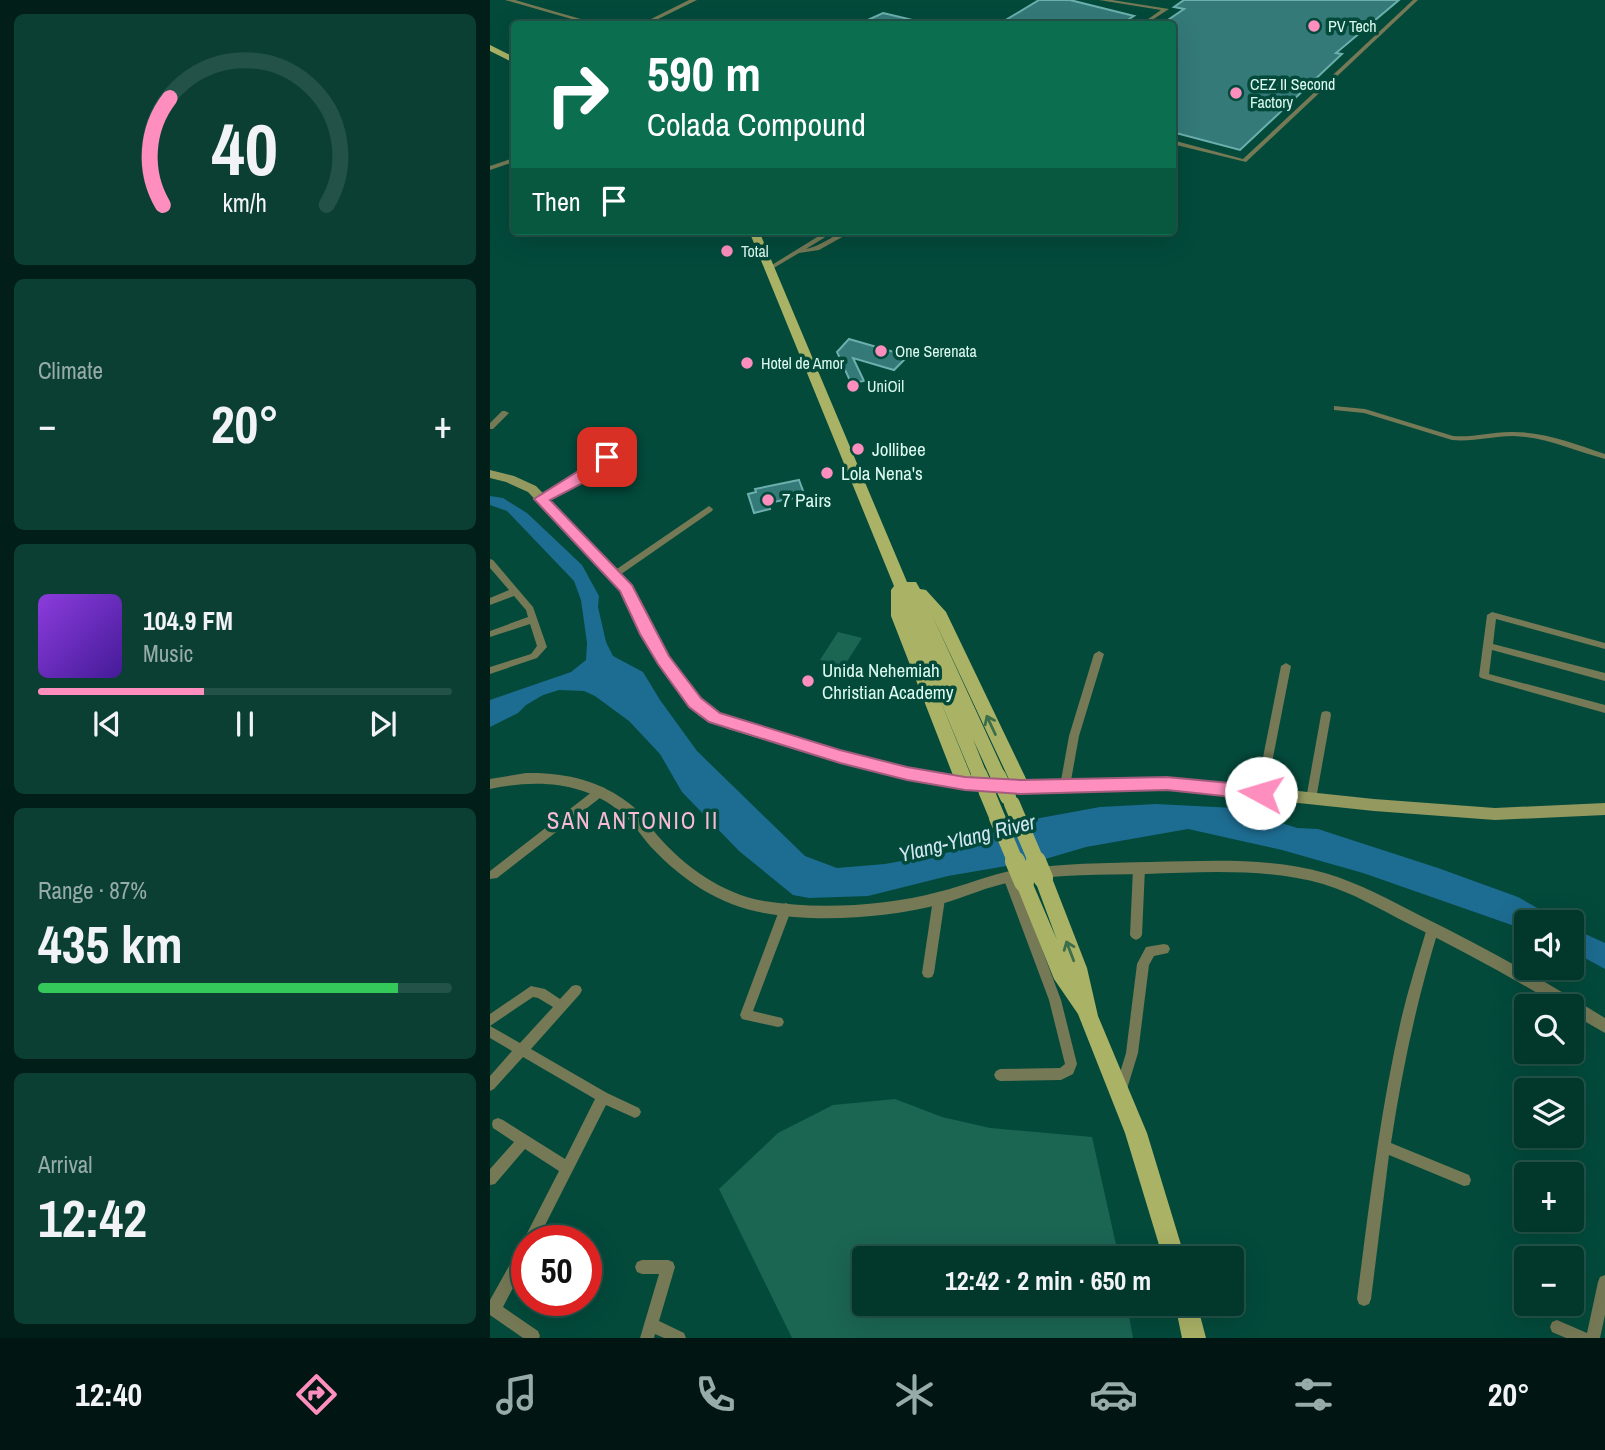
<!DOCTYPE html>
<html lang="en">
<head>
<meta charset="utf-8">
<style>
  :root { --surface:#02382c; --page:#0c3f34; --text:#f1f3f6; --muted:#96aca9; --line:#235248; --accent:#fd8ebe }
  body { margin:0; font-family:"Archivo Narrow",sans-serif; background:var(--page); color:var(--text); height:100vh; display:flex; flex-direction:column; font-size:26px; white-space:nowrap }
  * { box-sizing:border-box; margin:0 }
  p { font-size:23px; color:var(--muted) }
  .icon { flex:none; width:38px; height:38px; fill:none; stroke:currentColor; stroke-width:2; stroke-linecap:round; stroke-linejoin:round }
  .map { position:relative; flex:1; overflow:hidden }
  .drawer { display:flex; flex-direction:column; gap:14px; padding:14px; background:#011f18; width:490px }
  .drawer>* { flex:none }
  .banner { position:absolute; left:21px; top:21px; width:665px; height:214px; border-radius:7px; box-shadow:0 7px 28px #0002,0 0 0 2px var(--line); background:#0b6e4f; color:#fff; overflow:hidden }
  .fabs { position:absolute; left:1024px; top:910px; display:grid; gap:14px }
  .fabs a { display:grid; place-items:center; width:70px; height:70px; border-radius:7px; background:var(--surface); box-shadow:0 7px 28px #0002,0 0 0 2px var(--line); font-size:35px }
  .speed { position:absolute; left:21px; top:1225px; display:flex; gap:14px; font-size:35px; font-weight:700; text-align:center }
  .speed>* { display:grid; place-content:center; width:91px; height:91px; border-radius:50%; background:var(--surface); box-shadow:0 7px 28px #0002,0 0 0 2px var(--line); line-height:1 }
  .speed .limit { border:10px solid #d22; background:#fff; color:#111 }
  .pin { position:absolute; display:grid; place-items:center; width:60px; height:60px; color:#fff; margin:-30px; border-radius:14px; box-shadow:0 4px 10px #0006 }
  .me { position:absolute; width:77px; margin:-38px; rotate:276deg; stroke-linejoin:round; filter:drop-shadow(0 0 5px #0008) }
  .turn { display:flex; align-items:center; gap:24px; height:147px; padding:0 21px; font-size:32px }
  .turn .icon { width:91px; height:91px; stroke-width:2.5 }
  .turn b { display:block; font-size:49px; line-height:60px }
  .then { display:flex; align-items:center; height:66px; padding:0 21px; background:#0003; gap:14px; font-size:26px }
  .big { font-size:52px; font-weight:700; line-height:1.1 }
  .drawer .widget { flex:1; display:flex; flex-direction:column; justify-content:center; gap:10px; min-width:0; padding:0 24px; border-radius:10px; background:var(--page) }
  .drawer .dial { align-items:center; gap:0 }
  .dial svg { height:182px; overflow:visible; fill:none; stroke:var(--line); stroke-width:7; stroke-linecap:round; text-anchor:middle }
  .dial text { fill:var(--text); stroke:none }
  .song { display:flex; align-items:center; gap:21px }
  .cover { width:84px; height:84px; border-radius:10px; background:linear-gradient(135deg,hsl(270 70% 55%),hsl(260 70% 35%)) }
  .played { height:7px; border-radius:4px; background:linear-gradient(90deg,var(--accent) 40%,var(--line) 40%) }
  .keys { display:flex; justify-content:space-around; direction:ltr }
  .heat { display:flex; justify-content:space-between; align-items:center; font-size:38px; direction:ltr }
  .charge { height:10px; border-radius:5px; background:linear-gradient(90deg,#34c759 87%,var(--line) 0) }
  .trip { position:absolute; left:362px; top:1246px; width:392px; height:70px; border-radius:7px; background:var(--surface); box-shadow:0 7px 28px #0002,0 0 0 2px var(--line); font-weight:700; line-height:70px; text-align:center }
  .menu { display:flex; height:112px; justify-content:space-around; align-items:center; background:#011612; color:var(--muted) }
  .menu .icon { width:49px; height:49px }
  .menu .selected { color:var(--accent) }
  .menu b { font-size:32px; color:var(--text) }
  main { display:flex; flex:1; min-height:0 }
  .map>svg:first-child { display:block }
  .green { fill:#1b6553 }
  .water { fill:#1d6c91 }
  .building { fill:#347a79; stroke:#6cafad; stroke-width:2 }
  .lines { fill:none; stroke-linecap:round; stroke-linejoin:round }
  .minor { fill:#757955; fill-rule:evenodd }
  .tertiary { fill:#757955; fill-rule:evenodd }
  .secondary { fill:#93995f; fill-rule:evenodd }
  .primary { fill:#aab266; fill-rule:evenodd }
  .primary-bridge-far1 { stroke:#aab266; stroke-width:16 }
  .primary-bridge { stroke:#aab266; stroke-width:20 }
  .oneway { stroke:#3d6e4a }
  .route { fill:#fd8ebe; stroke:#a45c7c; stroke-width:2 }
  .poi-dot { fill:#fd8ebe; stroke:#034a3b; stroke-width:2.5 }
  .labels { text-anchor:middle; dominant-baseline:central; stroke-width:7; stroke-linejoin:round; paint-order:stroke }
  .far-poi-label { font-size:16px; fill:#dcfaf0; stroke:#034a3b; text-anchor:start }
  .poi-label { font-size:19px; fill:#dcfaf0; stroke:#034a3b; text-anchor:start }
  .water-label { font-size:21px; font-style:italic; fill:#d0e6f3; stroke:#034a3b }
  .quarter-label { font-size:23px; letter-spacing:2px; fill:#fabad3; stroke:#034a3b }
</style>
</head>
<body>
<main>
<section class="drawer">
<div class="widget dial"><svg viewBox="0 0 100 80">
<path d="M14 69A42 42 0 1 1 86 69"/>
<path d="M14 69A42 42 0 0 1 17 22" stroke="#fd8ebe"/>
<text x="50" y="56" font-size="32" font-weight="700">40</text>
<text x="50" y="72" font-size="11">km/h</text>
</svg></div>
<div class="widget"><p>Climate</p>
<div class="heat"><a>−</a><b class="big">20°</b><a>+</a></div>
</div>
<div class="widget">
<div class="song"><i class="cover"></i><div><b>104.9 FM</b><p>Music</p></div></div>
<div class="played"></div>
<div class="keys"><svg class="icon" aria-label="previous" viewBox="0 0 24 24"><path d="M18 5L8 12l10 7zM5 5v14"/></svg><svg class="icon" aria-label="pause" viewBox="0 0 24 24"><path d="M8 5v14M16 5v14"/></svg><svg class="icon" aria-label="next" viewBox="0 0 24 24"><path d="M6 5l10 7-10 7zM19 5v14"/></svg></div>
</div>
<div class="widget"><p>Range · 87%</p><b class="big">435 km</b><div class="charge"></div></div>
<div class="widget"><p>Arrival</p><b class="big">12:42</b></div>
</section>
<div class="map">
<svg width="1115" height="1338" viewBox="0 0 1115 1338">
  <rect width="100%" height="100%" fill="#034a3b"/>
  <path class="green" d="M348,632l24,6 -18,28 -24,-6z
    M405,1099l47,18 48,11 102,9 27,121h-255v46h263l6,34h-341l-73,-149 59,-56 55,-28z"/>
  <path class="water" d="M0,496l13,2 24,15 55,52 17,31 -1,11 8,35 7,14 30,16 17,28 37,51 108,105 32,12 48,-4 71,-13 24,-14 49,-17 71,-13 56,-3 79,4 62,20 21,1 120,39 80,29 44,25h-36v8l-163,-57 -81,-23 -94,-21 -102,18 -44,13 -94,16 -80,20 -59,2 -16,-3 -54,-44 -57,-59 -22,-38 -31,-33 -34,-25 -11,-5 -25,-1 -16,5 -17,10 -8,8 -28,14v-27l81,-28 15,-12 1,-17 -6,-43 -7,-19 -67,-70 -17,-6z
    M1082,928l33,15v26l-33,-18z"/>
  <path class="building" d="M549,0h31l64,16 -13,8h-122z
    M694,0h215l-63,53 6,1 -102,96 -68,-18v-108h-10l22,-15 -10,-2z
    M393,13l34,8v3h-58z
    M359,339l59,17 -14,14 -41,-12 11,23 -13,2 -14,-31z
    M309,480l6,16 -37,7 2,6 -16,4 -6,-19 8,-2 -1,-3z"/>
  <g class="lines">
    <path class="minor" d="M609,0h13l57,9 -23,15h-5l20,-14z
      M923,0h5l-172,162 -74,-18v-4l71,19z
      M24,158v4l-24,8v-4z
      M337,231h8l-29,18c17,-3 30,-18 47,-18l-34,19 -20,3 -27,16 -5,-1z
      M844,406l31,3 88,27c20,2 40,-5 61,-4 31,0 62,12 91,22v5c-30,-8 -60,-22 -92,-23 -20,0 -40,6 -61,4l-88,-27 -30,-3z
      M12,411h3l4,2 -16,16h-3v-6z
      M114,455h6l1,2 -31,26 -36,18h-6l-1,-2 1,-2 36,-18z
      M219,506l4,3 -1,2 -95,66h-6l-1,-2 1,-2z
      M0,559l3,1 40,47 14,40 -10,11 -47,16v-7l41,-13 6,-8 -7,-22 -40,13v-6l38,-14 -2,-7 -12,-14 -24,9v-7l19,-8 -19,-22z
      M1002,612l113,31v6l-109,-30 -3,25 112,29v8l-113,-31 -3,24 116,31v8l-124,-35 -2,-2 8,-61z
      M609,651l5,3 -25,82 -9,50 -1,3h-8l-1,-3 9,-50 25,-82z
      M796,663l5,3 -25,127 -1,3 -4,1 -4,-1 -1,-3 25,-127z
      M836,711l4,1 1,3 -15,84 -1,3 -4,1 -4,-1 -1,-3 15,-84 1,-3z
      M111,787l4,1 1,3 -1,3 -108,84 -7,1v-8l107,-83z
      M649,863l4,2 2,3 -3,67 -2,3 -4,2 -4,-2 -2,-3 3,-67 2,-3z
      M519,872l4,2 2,3 46,123 16,64 -4,10 -12,6 -61,1 -4,-2 -2,-4 2,-4 4,-2 60,-1 5,-4 -16,-64 -46,-123 2,-3z
      M449,894l4,2 2,3 -11,74 -2,4 -4,1 -4,-1 -2,-4 11,-74 2,-3z
      M296,903l4,2 2,3 -39,103 29,7 2,4 -2,4 -4,1 -32,-7 -4,-1 -2,-4 40,-107 2,-3z
      M943,923l4,2 2,3c-22,71 -37,142 -48,215l78,32 2,5 -2,5 -5,1 -75,-31 -18,144 -2,5 -5,2 -5,-2 -2,-5c12,-93 23,-187 44,-279 7,-31 17,-61 26,-92l2,-3z
      M674,944l4,1 2,4 -2,4 -14,3 -5,9 -11,88 -11,36 -2,4 -4,2 -4,-2 -2,-4 11,-36 11,-89 9,-17z
      M86,985l4,1 2,4 -2,4 -49,55 76,44 32,15 2,4 -2,4 -4,2 -29,-13 -69,136h-10v20l-24,46 35,24 2,5 -1,2h-16l-33,-23v-15l33,-59 36,-70 -34,-22 -30,35 -5,1v-16l24,-27 -21,-14 -1,-4 1,-4 5,-2 5,2 62,39 30,-60 -72,-42 -29,32 -4,2v-15l22,-25 -22,-13v-12l30,17 33,-36 -15,-9 -5,-1 -43,29v-12l41,-28 14,3 15,10 12,-13z
      M152,1260h26l5,2 2,5 -16,54 25,12 2,5h-22l-9,-4 -1,4h-14l19,-64h-17l-5,-2 -2,-5 2,-5z
      M1115,1275v40l-5,23h-34l-14,-6 -2,-5 2,-5 5,-2 30,13 11,-51 2,-5z"/>
    <path class="tertiary" d="M15,0h10l83,24h-9z
      M199,0h8l-49,24h-7z
      M36,773c37,-1 74,7 104,31 11,8 18,20 27,31 27,31 65,59 107,66 53,9 122,5 174,-9 27,-6 51,-18 79,-22 44,-7 89,-7 134,-8 58,-1 118,-5 174,11 34,10 65,27 96,43 63,31 124,65 184,102v15l-33,-19v-8h-13c-49,-30 -100,-57 -152,-83 -27,-14 -54,-30 -84,-39 -57,-16 -118,-12 -178,-10 -44,1 -88,0 -132,8 -25,4 -47,15 -72,22 -52,14 -124,19 -177,9 -45,-8 -82,-33 -113,-66 -10,-11 -18,-25 -30,-35 -38,-31 -85,-33 -131,-23v-10z"/>
    <path class="secondary" d="M0,470l24,6 22,10 96,100 22,47 15,23 40,52 29,13 102,30 67,16 65,11 5,2 3,4 -3,4 -5,2 -65,-11 -67,-16 -112,-34 -29,-13 -40,-52 -18,-30 -20,-43 -93,-99 -22,-10 -16,-4z
      M502,779h195l187,20 121,9 110,-5v12l-110,5 -121,-9 -187,-20h-195l-5,-2 -3,-4 3,-4z"/>
    <path class="primary" d="M0,45l24,12v6l-24,-12z
      M259,231h10l148,351h9l4,7 6,1 20,22 84,175 -3,5h-12l-83,-177 74,161 -2,5h-12l-19,-42 14,35 -2,5h-12l-35,-84 36,88 -3,5h-12l-3,-5 -65,-167v-26l3,-4z
      M498,787l6,2 12,29 -3,5 -6,2 -6,-2 -12,-29 3,-5z
      M553,870l6,3 3,5 35,90 11,48 49,117 38,125h-22l-38,-125 -47,-119 -24,-35 -39,-97 3,-5 6,-3 6,3 27,63 -23,-62 3,-5z
      M685,1304h22l9,34h-24z"/>
    <path class="primary-bridge-far1" d="M489,774l9,20
      M508,776l10,21
      M522,804l25,59
      M507,818l19,45"/>
    <path class="primary-bridge" d="M525,861l9,21
      M546,861l7,17"/>
  </g>
  <defs><path id="oneway-shaft" d="M-6 0H5M1.5-3L5.5 0L1.5 3" fill="none" stroke-width="1.6" stroke-linecap="round" stroke-linejoin="round" transform="scale(1.75)"/></defs>
  <g class="oneway">
    <use href="#oneway-shaft" transform="translate(501 725) rotate(-115)"/>
    <use href="#oneway-shaft" transform="translate(580 951) rotate(-111)"/>
  </g>
  <path class="route" d="M117,453l7,4 -2,3 -31,24 -31,16 82,85 37,71 32,42 19,15 120,37 67,17 58,10 56,3 146,-3 94,9 6,2 2,5 -2,5 -6,2 -94,-10 -146,4 -56,-4 -58,-10 -67,-17 -131,-41 -20,-15 -31,-43 -18,-30 -20,-43 -86,-92z"/>
  <g class="poi-dot">
    <circle cx="824" cy="26" r="7"/>
    <circle cx="746" cy="93" r="7"/>
    <circle cx="237" cy="251" r="7"/>
    <circle cx="391" cy="351" r="7"/>
    <circle cx="257" cy="363" r="7"/>
    <circle cx="363" cy="386" r="7"/>
    <circle cx="368" cy="449" r="7"/>
    <circle cx="337" cy="473" r="7"/>
    <circle cx="278" cy="500" r="7"/>
    <circle cx="318" cy="681" r="7"/>
  </g>
  <g class="labels">
    <g class="far-poi-label">
      <text x="838" y="26">PV Tech</text>
      <text x="760" y="84">CEZ II Second<tspan x="760" dy="18">Factory</tspan></text>
      <text x="251" y="251">Total</text>
      <text x="405" y="351">One Serenata</text>
      <text x="271" y="363">Hotel de Amor</text>
      <text x="377" y="386">UniOil</text>
    </g>
    <g class="poi-label">
      <text x="382" y="449">Jollibee</text>
      <text x="351" y="473">Lola Nena's</text>
      <text x="292" y="500">7 Pairs</text>
      <text x="332" y="670">Unida Nehemiah<tspan x="332" dy="22">Christian Academy</tspan></text>
    </g>
    <g class="water-label">
      <text transform="translate(477 838) rotate(-14)">Ylang-Ylang River</text>
    </g>
    <g class="quarter-label">
      <text x="143" y="820">SAN ANTONIO II</text>
    </g>
  </g>
</svg>
<div class="fabs">
<a><svg class="icon" aria-label="sound" viewBox="0 0 24 24"><path d="M4 9h4l5-4v14l-5-4H4zM17 9q2 3 0 6"/></svg></a>
<a><svg class="icon" aria-label="search" viewBox="0 0 24 24"><circle cx="10" cy="10" r="6"/><path d="M15 15l6 6"/></svg></a>
<a><svg class="icon" aria-label="layers" viewBox="0 0 24 24"><path d="M12 4l9 5-9 5-9-5zM3 14l9 5 9-5"/></svg></a>
<a>+</a>
<a>−</a>
</div>
<div class="speed"><div class="limit">50</div></div>
<div class="pin" style="left:117px;top:457px;background:#d93025"><svg class="icon" aria-label="arrive" viewBox="0 0 24 24"><path d="M6 21V4h12l-3 4 3 4H6"/></svg></div>
<svg class="me" style="left:771px;top:793px" viewBox="-20 -20 40 40"><circle r="19" fill="#fff"/><path d="M0-13L10 11 0 6-10 11z" fill="#fd8ebe"/></svg>
<div class="trip">12:42 · 2 min · 650 m</div>
<div class="banner">
<div class="turn"><svg class="icon" aria-label="right" viewBox="0 0 24 24"><path d="M7 20v-9h11M14 6l5 5-5 5"/></svg><div><b>590 m</b>Colada Compound</div></div>
<div class="then">Then<svg class="icon" aria-label="arrive" viewBox="0 0 24 24"><path d="M6 21V4h12l-3 4 3 4H6"/></svg></div>
</div>
</div>
</main>
<nav class="menu">
<b>12:40</b>
<svg class="icon selected" aria-label="directions" viewBox="0 0 24 24"><path d="M12 3l9 9-9 9-9-9zM9 14v-3h6M13 9l2 2-2 2"/></svg>
<svg class="icon" aria-label="music" viewBox="0 0 24 24"><path d="M9 18V5l10-2v13"/><circle cx="6" cy="18" r="3"/><circle cx="16" cy="16" r="3"/></svg>
<svg class="icon" aria-label="phone" viewBox="0 0 24 24"><path d="M5 4h4l2 5-3 2q2 4 5 5l2-3 5 2v4C11 20 4 13 5 4z"/></svg>
<svg class="icon" aria-label="climate" viewBox="0 0 24 24"><path d="M12 3v18M4 7l16 10M4 17L20 7"/></svg>
<svg class="icon" aria-label="car" viewBox="0 0 24 24"><path d="M5 17H2v-5l4-1 3-4h7l3 4 3 1v5h-3M9 17h6M6 11h13"/><circle cx="7" cy="17" r="2"/><circle cx="17" cy="17" r="2"/></svg>
<svg class="icon" aria-label="filters" viewBox="0 0 24 24"><path d="M4 7h16M4 17h16"/><circle cx="9" cy="7" r="2"/><circle cx="15" cy="17" r="2"/></svg>
<b>20°</b>
</nav>
</body>
</html>
